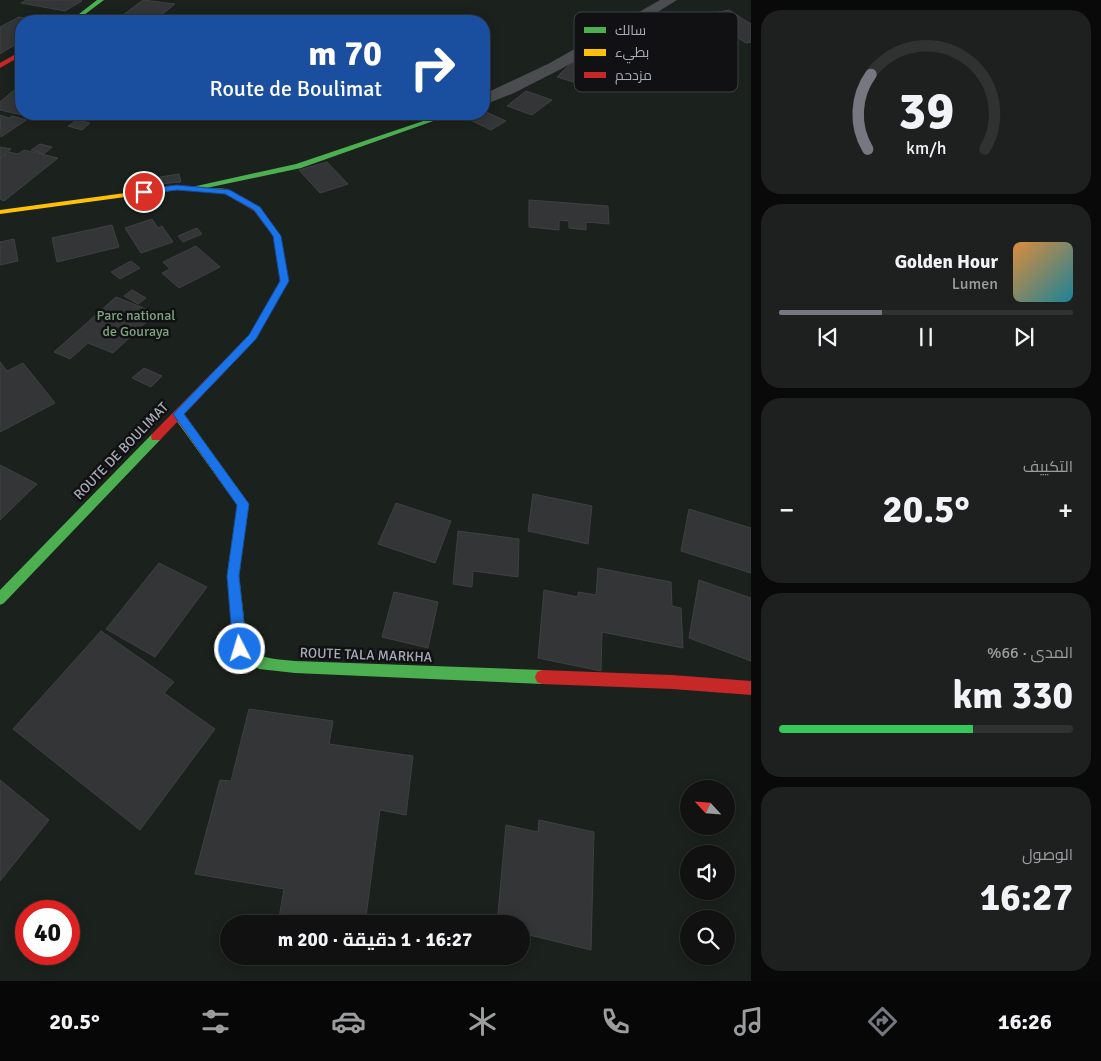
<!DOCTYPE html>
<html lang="ar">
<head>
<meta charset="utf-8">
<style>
  :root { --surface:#111; --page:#1e1f1f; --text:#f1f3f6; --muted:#9c9d9f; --line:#303131; --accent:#757880 }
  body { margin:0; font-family:Signika,Cairo,sans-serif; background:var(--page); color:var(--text); direction:rtl; height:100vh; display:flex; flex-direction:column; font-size:19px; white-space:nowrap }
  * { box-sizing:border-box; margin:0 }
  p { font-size:16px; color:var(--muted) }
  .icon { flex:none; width:28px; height:28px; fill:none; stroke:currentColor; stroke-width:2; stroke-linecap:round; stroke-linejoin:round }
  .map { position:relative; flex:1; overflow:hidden; direction:ltr }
  .sheet { display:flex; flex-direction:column; gap:10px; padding:10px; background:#090909; width:350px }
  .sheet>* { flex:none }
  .banner { position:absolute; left:15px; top:15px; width:475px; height:105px; border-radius:20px; box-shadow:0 2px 12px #0003,0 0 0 1px var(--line); direction:rtl; background:#1a4fa0; color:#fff; overflow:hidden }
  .needle { width:32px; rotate:296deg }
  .fabs { position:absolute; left:680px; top:780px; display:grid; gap:10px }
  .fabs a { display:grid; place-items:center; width:55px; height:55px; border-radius:50%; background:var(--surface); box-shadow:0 2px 12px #0003,0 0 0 1px var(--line); font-size:25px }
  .speed { position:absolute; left:15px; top:900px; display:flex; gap:10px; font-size:25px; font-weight:700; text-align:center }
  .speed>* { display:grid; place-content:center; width:65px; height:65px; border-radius:50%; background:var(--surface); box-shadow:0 2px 12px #0003,0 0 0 1px var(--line); line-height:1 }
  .speed .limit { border:8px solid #d22; background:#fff; color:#111 }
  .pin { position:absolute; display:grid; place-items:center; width:42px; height:42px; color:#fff; margin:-21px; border:2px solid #fff; border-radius:50%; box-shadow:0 1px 5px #0007 }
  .me { position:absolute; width:55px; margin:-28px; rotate:355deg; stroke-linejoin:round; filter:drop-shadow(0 0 4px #0008) }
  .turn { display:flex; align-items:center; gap:18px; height:105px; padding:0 25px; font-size:22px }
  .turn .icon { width:65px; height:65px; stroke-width:2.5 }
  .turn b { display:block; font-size:35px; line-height:42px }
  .big { font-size:38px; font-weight:700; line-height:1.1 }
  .sheet .card { flex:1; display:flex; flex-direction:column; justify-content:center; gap:8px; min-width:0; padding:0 18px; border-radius:20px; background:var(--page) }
  .sheet .dial { align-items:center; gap:0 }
  .dial svg { height:130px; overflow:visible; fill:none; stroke:var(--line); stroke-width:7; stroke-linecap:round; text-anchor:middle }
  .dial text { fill:var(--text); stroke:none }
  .song { display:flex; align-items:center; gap:15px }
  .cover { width:60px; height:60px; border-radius:8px; background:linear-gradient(135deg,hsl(30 70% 55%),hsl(190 70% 35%)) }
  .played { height:5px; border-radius:2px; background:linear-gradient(90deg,var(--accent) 35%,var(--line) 35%) }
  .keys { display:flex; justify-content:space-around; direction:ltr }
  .heat { display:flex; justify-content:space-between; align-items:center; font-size:28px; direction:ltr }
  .charge { height:8px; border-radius:4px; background:linear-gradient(90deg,#34c759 66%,var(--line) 0) }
  .trip { position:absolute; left:220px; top:915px; width:310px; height:50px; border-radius:25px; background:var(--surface); box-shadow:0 2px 12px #0003,0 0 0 1px var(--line); font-weight:700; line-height:50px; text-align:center; direction:rtl }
  .menu { display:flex; height:80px; justify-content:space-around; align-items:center; background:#070707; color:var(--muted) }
  .menu .icon { width:35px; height:35px }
  .menu .selected { color:var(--accent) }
  .menu b { font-size:22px; color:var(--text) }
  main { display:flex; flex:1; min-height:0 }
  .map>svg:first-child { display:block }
  .green { fill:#1b211c; fill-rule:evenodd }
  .building { fill:#343537; stroke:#3f4043 }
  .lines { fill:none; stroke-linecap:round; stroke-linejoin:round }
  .street { fill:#4b4c50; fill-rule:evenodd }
  .fast { fill:#4caf50; fill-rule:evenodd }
  .slow { fill:#ffc107; fill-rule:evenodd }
  .jam { fill:#c62828; fill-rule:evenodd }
  .route { fill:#1a73e8; stroke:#114b97 }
  .labels { text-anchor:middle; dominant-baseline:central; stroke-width:5; stroke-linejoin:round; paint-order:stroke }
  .park-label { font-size:14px; fill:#7fa381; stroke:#111113 }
  .street-label { font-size:14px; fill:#a8adb8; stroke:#111113 }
  .key { fill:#111113; stroke:#3e4045; stroke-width:1 }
  .key-label { font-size:14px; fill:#a8adb8 }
</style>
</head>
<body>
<main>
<section class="sheet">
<div class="card dial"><svg viewBox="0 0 100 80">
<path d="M14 69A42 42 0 1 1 86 69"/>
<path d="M14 69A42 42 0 0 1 16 23" stroke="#757880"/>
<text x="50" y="56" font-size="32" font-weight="700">39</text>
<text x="50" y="72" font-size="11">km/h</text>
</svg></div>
<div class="card">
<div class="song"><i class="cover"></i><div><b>Golden Hour</b><p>Lumen</p></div></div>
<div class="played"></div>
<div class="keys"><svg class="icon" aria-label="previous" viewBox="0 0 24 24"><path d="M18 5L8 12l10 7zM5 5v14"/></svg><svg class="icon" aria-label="pause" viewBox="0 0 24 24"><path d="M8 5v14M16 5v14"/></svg><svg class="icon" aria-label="next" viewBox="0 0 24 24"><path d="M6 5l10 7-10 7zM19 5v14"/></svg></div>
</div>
<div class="card"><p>التكييف</p>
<div class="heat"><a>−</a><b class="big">20.5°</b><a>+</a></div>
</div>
<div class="card"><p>المدى · 66%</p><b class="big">330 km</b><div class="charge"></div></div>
<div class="card"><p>الوصول</p><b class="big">16:27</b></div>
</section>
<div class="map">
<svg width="751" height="981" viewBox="0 0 751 981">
  <rect width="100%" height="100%" fill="#171717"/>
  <path class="green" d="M0,0h751v981h-751zM21,21h463v93h-463zM689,789h37v37h-37zM689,854h37v37h-37zM26,911h43v43h-43zM689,919h37v37h-37zM229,924h292v32h-292z"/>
  <path class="building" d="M26,0h54l2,1 -17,10 -44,-8z
    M143,0l32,4 -15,12 6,1 -5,4h-46z
    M729,10l22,14v18l-5,1 -43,-28z
    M19,17l22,4h-20v20l-21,13v-27z
    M572,62l33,9 -15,16 -33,-10z
    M21,84v30h20l-5,4 -36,-8v-8z
    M526,91l26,9 -20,15 -25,-9z
    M484,111l22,10 -15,9 -23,-11 10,-5h6z
    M0,115l9,3 3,-2 14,4 -25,17z
    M77,120l13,3 -8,7 -14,-4z
    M40,144l12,3 -8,7 -13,-4z
    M0,147l11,2 -11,9z
    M24,150l34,8 -54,43 -4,-2v-40l9,-7 9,2z
    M327,162l21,22 -28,9 -21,-23z
    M179,174l2,8 -20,2 -1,-7z
    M529,200l79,6 1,18 -23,-2v8l-17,-2v-7l-10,-1v10l-30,-3z
    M152,219l6,9 4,-2 11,16 -32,11 -16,-25z
    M112,225l7,22 -62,15 -5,-24z
    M197,228l5,6 -19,8 -5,-6z
    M14,239l4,22 -18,4v-23z
    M196,246l24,21 -41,21 -17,-15 8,-4 -7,-7z
    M131,261l9,7 -20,11 -9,-7z
    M132,290l14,8 -8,6 -14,-8z
    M116,297l40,16 -43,40 -25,-10 -18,16 -16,-7z
    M0,362l7,9 16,-8 32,40 -55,29z
    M144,368l18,8 -11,11 -19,-9z
    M0,465l37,19 -37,36z
    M533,494l59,12 -4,38 -60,-13z
    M396,503l55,18 -16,42 -57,-19z
    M689,509l62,19v45l-70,-22z
    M458,531l61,8 -1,38 -45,-6 -1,16 -19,-3z
    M159,563l48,24 -52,70 -49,-28z
    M598,568l73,14 1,24 9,2 2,40 -81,-16 -1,39 -63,-13 6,-68 34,7v-5l18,3z
    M699,580l52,18v63l-62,-23z
    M394,592l44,10 -10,46 -46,-11z
    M101,631l73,51 -10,11 51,36 -75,101 -127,-101z
    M249,709l84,12 -4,23 84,12 -7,59 -26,-5 -15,114h-53l-33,-6 5,-29 -89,-15 25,-94 11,1z
    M0,780l49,40 -49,61z
    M539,820l55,12 -3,118 -70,-17v-9h-24l9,-99 32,7z"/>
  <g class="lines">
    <path class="street" d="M660,0h17l-48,30 -68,39 -47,24 -30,12v-11l66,-31z"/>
    <path class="fast" d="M97,0h7l-28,21h-6z
      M444,114h9l-152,54 -109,23 -4,-2 4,-2 104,-23z
      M156,433l5,4 -1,3 -156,163 -4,2v-15l152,-156z
      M240,639l5,2c8,19 32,18 50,20l247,9 5,2 2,5 -2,5 -5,2 -247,-11 -36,-4 -24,-16 -2,-4 2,-8z"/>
    <path class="slow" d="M177,186l50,3 17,10 -7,2 -12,-8 -48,-3 -177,24v-4z
      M178,410l4,1 67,93 -10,72 8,69 -2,4 -5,2 -5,-2 -2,-4 -6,-69 10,-71 -63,-88 -1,-3z"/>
    <path class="jam" d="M21,51v5l-21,12v-5z
      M237,197h6l17,10 21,29 7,45 -32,58 -96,101h-8l-1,-3 1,-3 97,-99 31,-54 -7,-45 -19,-25 -17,-10z
      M542,670l130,5 79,6v14l-79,-6 -130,-5 -5,-2 -2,-5 2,-5z"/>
  </g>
  <path class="route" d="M177,185l53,5 30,17 21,29 8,45 -33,58 -72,75 65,90 -10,72 8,73 -2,4 -5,2 -5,-2 -2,-4 -6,-73 10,-71 -64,-91 76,-79 31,-54 -7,-45 -19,-26 -29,-16 -48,-4 -33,4 -4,-2 4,-3z"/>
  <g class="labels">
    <g class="park-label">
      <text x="136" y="315">Parc national<tspan x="136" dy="16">de Gouraya</tspan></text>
    </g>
    <g class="street-label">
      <text transform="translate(121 451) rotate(-46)">ROUTE DE BOULIMAT</text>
      <text transform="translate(366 655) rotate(2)">ROUTE TALA MARKHA</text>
    </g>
  </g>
  <rect x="574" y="12" width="164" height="80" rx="8" class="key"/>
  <rect x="584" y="27" width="22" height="6" fill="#4caf50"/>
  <rect x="584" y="49" width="22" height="7" fill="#ffc107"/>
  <rect x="584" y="72" width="22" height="6" fill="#c62828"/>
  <g class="key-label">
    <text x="615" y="35">سالك</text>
    <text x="615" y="57">بطيء</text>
    <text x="615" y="80">مزدحم</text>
  </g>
</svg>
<div class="fabs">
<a><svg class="needle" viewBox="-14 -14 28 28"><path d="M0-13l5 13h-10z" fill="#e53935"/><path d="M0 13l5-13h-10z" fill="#9c9d9f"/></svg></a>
<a><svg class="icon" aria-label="sound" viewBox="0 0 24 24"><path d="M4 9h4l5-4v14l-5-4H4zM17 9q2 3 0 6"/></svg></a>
<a><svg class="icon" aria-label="search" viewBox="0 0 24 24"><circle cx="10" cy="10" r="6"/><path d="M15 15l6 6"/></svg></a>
</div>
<div class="speed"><div class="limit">40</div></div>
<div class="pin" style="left:144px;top:192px;background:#d93025"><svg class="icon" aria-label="arrive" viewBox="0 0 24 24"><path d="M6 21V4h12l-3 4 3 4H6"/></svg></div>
<svg class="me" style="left:240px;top:649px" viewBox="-20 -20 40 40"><circle r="17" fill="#1a73e8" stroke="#fff" stroke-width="3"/><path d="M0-11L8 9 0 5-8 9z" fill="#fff"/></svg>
<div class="trip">16:27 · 1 دقيقة · 200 m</div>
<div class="banner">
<div class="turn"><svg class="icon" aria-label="right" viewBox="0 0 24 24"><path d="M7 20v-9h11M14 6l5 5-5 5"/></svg><div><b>70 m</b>Route de Boulimat</div></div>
</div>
</div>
</main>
<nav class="menu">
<b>16:26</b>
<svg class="icon selected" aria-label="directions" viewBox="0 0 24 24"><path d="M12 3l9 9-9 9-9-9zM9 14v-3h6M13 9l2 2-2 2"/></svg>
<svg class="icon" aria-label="music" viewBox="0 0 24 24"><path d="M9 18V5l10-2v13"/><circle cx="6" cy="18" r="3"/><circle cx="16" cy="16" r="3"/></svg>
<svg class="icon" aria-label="phone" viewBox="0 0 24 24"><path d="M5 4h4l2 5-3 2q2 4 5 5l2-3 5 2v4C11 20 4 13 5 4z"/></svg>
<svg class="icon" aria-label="climate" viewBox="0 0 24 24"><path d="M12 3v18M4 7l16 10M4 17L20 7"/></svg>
<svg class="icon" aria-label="car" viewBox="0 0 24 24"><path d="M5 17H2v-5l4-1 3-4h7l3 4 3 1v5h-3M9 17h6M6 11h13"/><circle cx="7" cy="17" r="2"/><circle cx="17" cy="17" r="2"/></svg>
<svg class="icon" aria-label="filters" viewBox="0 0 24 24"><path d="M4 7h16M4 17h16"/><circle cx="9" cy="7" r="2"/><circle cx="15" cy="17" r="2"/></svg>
<b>20.5°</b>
</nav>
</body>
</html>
